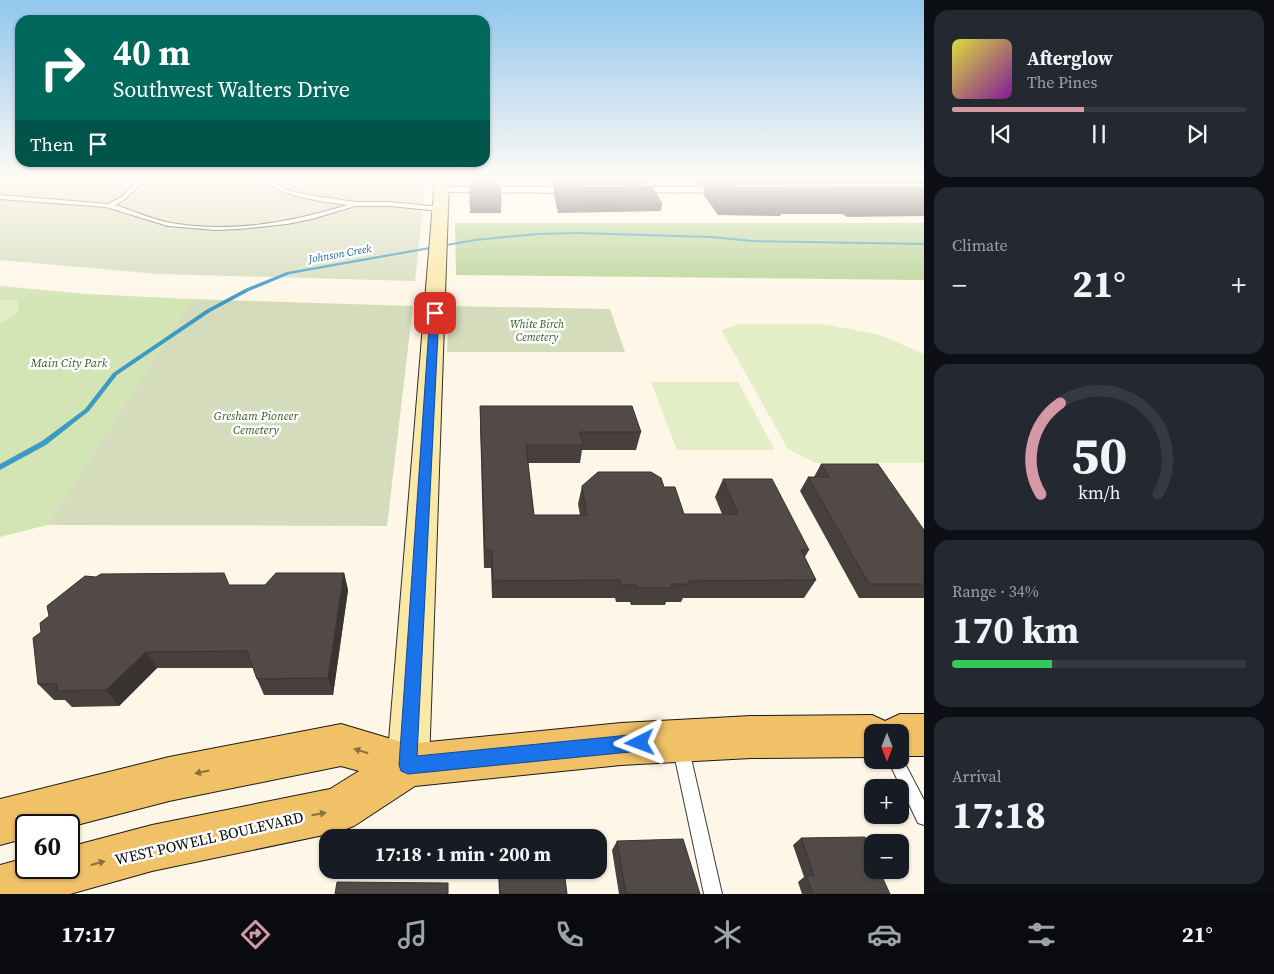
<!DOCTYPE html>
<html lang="en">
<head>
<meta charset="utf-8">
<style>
  :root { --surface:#171b24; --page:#242831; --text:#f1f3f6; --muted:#9ea1a6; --line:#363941; --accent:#d499a4 }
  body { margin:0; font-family:"Source Serif 4",serif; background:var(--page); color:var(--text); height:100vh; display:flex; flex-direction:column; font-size:19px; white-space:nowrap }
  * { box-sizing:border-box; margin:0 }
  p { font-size:16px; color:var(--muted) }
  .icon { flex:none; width:28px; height:28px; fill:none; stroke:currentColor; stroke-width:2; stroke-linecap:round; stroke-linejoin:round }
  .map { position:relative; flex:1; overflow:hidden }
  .side { display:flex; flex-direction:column; gap:10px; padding:10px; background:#0d0f14; width:350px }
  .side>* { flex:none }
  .guide { position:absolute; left:15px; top:15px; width:475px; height:152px; border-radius:15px; box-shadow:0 1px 4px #0004; background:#00695c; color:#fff; overflow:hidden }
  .needle { width:32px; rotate:180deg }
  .buttons { position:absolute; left:864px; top:724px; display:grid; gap:10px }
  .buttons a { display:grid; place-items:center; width:45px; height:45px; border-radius:10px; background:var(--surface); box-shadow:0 1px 4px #0004; font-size:25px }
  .speed { position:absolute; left:15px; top:814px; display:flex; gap:10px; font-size:25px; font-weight:700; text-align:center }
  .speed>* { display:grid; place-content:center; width:65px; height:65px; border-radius:50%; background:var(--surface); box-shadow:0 1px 4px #0004; line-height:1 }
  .speed .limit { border:2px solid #111; border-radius:8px; background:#fff; color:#111 }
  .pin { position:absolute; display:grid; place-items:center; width:42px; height:42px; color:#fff; margin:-21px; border-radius:10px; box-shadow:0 2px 8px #0006 }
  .me { position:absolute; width:55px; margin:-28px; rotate:267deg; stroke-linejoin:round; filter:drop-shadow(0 0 4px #0008) }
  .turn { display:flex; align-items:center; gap:18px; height:105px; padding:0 15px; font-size:22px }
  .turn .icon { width:65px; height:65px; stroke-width:2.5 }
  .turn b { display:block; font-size:35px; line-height:42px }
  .then { display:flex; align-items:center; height:48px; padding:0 15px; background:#0003; gap:10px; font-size:19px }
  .big { font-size:38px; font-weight:700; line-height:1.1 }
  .side .widget { flex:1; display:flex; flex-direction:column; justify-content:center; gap:8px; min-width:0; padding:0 18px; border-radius:15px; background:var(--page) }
  .side .dial { align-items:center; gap:0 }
  .dial svg { height:130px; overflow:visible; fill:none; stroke:var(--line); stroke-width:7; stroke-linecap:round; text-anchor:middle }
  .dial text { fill:var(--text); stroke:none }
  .song { display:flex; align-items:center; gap:15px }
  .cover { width:60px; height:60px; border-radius:8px; background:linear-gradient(135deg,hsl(60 70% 55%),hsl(290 70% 35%)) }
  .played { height:5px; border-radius:2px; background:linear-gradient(90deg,var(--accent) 45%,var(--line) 45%) }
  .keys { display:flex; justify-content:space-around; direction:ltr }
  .heat { display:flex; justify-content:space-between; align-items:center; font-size:28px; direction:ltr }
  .charge { height:8px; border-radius:4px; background:linear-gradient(90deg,#34c759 34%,var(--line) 0) }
  .trip { position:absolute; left:319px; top:829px; width:288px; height:50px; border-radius:15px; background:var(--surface); box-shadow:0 1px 4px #0004; font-weight:700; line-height:50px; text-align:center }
  .menu { display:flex; height:80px; justify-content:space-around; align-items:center; background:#090b0e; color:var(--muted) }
  .menu .icon { width:35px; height:35px }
  .menu .on { color:var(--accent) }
  .menu b { font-size:22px; color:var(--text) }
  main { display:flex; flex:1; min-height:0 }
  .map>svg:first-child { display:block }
  .green { fill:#d3e5b5 }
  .forest { fill:#b8d496 }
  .cemetery { fill:#d5dcbc }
  .pitch { fill:#e3edc6 }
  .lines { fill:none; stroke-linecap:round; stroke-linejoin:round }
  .stream { fill:#3c9bc3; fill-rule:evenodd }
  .lane-casing { stroke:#3d3d3d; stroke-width:2 }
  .street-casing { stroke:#3d3d3d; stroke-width:2 }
  .secondary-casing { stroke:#2c2c2c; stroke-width:2 }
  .primary-casing { stroke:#1b1b1b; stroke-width:2 }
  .lane { fill:#fff; fill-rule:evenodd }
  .street { fill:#fff; fill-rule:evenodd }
  .secondary { fill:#fae8a7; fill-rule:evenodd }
  .primary { fill:#f0c166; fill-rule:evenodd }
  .wall { fill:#47403d }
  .shaded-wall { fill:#393432 }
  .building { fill:#524a47; stroke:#393432 }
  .oneway { fill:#886f3d }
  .route { fill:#1a73e8; stroke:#114b97 }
  .labels { text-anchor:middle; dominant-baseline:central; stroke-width:5; stroke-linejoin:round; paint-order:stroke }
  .far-water-label { font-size:11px; font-style:italic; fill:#1d6a92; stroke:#fff }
  .far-park-label { font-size:11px; font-style:italic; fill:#325c20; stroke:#fff }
  .park-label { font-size:12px; font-style:italic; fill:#325c20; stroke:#fff }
  .near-street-label { font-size:15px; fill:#0a0a0a; stroke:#fff }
</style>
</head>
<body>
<main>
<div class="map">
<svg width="924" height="894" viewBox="0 0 924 894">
  <rect width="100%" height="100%" fill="#fef7e8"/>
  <path class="green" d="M0,286l87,8 105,5 -145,226 -47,12z"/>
  <path class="forest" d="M455,223h469v57l-468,-5z"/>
  <path class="cemetery" d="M0,178h426l-11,103 -256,-7 -159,-14z
    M192,299l221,7 -26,220 -340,-1z
    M449,306l161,3 15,43h-178z"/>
  <path class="pitch" d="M0,299l18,2 1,11 -19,12z
    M739,324h84l57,11 44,19v109h-108l-28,-14 -67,-119z
    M651,382h87l37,68h-98z"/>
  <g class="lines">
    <path class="stream" d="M580,232l131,4 42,4 171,3v2l-171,-3 -42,-4 -131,-4 -43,1 -62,6 -185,33 -41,17 -39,21 -93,63 -28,36 -43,34 -46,25v-6l42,-23 43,-32 28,-36 93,-63 39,-21 42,-17 188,-33 62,-6z"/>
    <g class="lane-casing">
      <path id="lane" d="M141,178h6l-23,22 -9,5c17,5 33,13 51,17 59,12 124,1 181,-17 -29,-5 -62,-6 -85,-27h6l18,12 23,5 46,7h35l50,5 3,2 -3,2 -50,-5h-35l-43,13 -25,5 -48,5 -23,1 -48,-4 -62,-19 -106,-8v-4l108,9 12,-6z
        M681,741l5,3 3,5 33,145h-18l-31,-145 3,-5z
        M900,754l24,46v25l-6,-2 -30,-63h12z"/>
    </g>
    <g class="street-casing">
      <path id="street" d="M441,187h140l6,3 -6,3 -144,-1 -2,-2 2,-2z
        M628,187h103l6,3 -6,3 -107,-1 -2,-2 2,-2z"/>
    </g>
    <g class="secondary-casing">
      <path id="secondary" d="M435,178h14l-20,587 -6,15 -15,6 -15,-6 -6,-15z"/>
    </g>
    <g class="primary-casing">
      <path id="primary" d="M900,714h24v42h-24v-24h-28v25l-121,1 -130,7 -206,21 -61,40 -16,6 -186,39 -82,23h-70v-29l26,-7v10h43v-21l83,-22 178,-36 29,-18 -18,-5 -172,35 -100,26v-2h-43v13l-26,7v-46l169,-42 172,-33 67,20 213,-21 130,-7 121,-1 13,6z"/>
    </g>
    <use href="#lane" class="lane"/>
    <use href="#street" class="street"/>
    <use href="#secondary" class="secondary"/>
    <use href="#primary" class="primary"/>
  </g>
  <path class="wall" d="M470,178h29l-1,7h-28z
    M549,178h98l-2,7h-94z
    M691,178h233v6l-228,1z
    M554,187l108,17 -1,7 -103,2 -4,-18z
    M705,187h219v29l-77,1 -4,-3h-62l-1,2 -62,-1 -15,-21z
    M470,188l31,18v7h-31z
    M480,406l161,26 -5,18h-54l-2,13h-52l6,52h46l-2,-11 4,-18 82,1 20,27h38l-7,-17 8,-18 86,71 -4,7 11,23 -12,18h-121l-2,4h-15l-1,3h-34l-1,-3h-14l-1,-4h-123l-1,-30h-7l-4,-144z
    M821,464l103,66v68h-65l-59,-107 8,-14h6z
    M344,573l4,17 -15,105h-69l-7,-16 -4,-11h-96l-38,38 -47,1 -7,-7h-11l-16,-16 3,-52 189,-47h35z
    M801,838l89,56h-88l-4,-12 6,-5 -11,-32z
    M617,841l83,53h-81l-7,-44z
    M498,870h66l3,24h-68z"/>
  <path class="shaded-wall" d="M344,573l4,17 -15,105 -5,-17z
    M146,652l11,16 -38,38 -13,-16z"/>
  <path class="building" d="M470,178h29v1h-29z
    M554,187h98l10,17 -103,1z
    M705,187h219v22l-74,1 -3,-3 -66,-1 2,2h-63z
    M470,188h30l1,18h-31z
    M480,406h152l9,26h-61l3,13h-57l8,70h53l-5,-29 16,-14h53l10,6 3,9h11l9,27h54l-15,-35h49l37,71h-8l15,30 -128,1 1,3h-18l1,4h-35l-1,-3h-15l-1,-5 -127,1 -1,-31h-7z
    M821,464h57l46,66v54h-55l-61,-107h21z
    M224,573l5,12h36l11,-12h68l-16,105 -71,1 -10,-28 -101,1 -40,38 -49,1v-7h-19l-5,-46 8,-6 -1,-9 9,-7 -2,-10 38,-30 11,1 5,-3z
    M865,837l7,17v16h7l11,24h-77l-7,-18 8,-1 -13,-37z
    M683,839l17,55h-74l-9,-53z
    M499,870h65l3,24h-67z
    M337,882l111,1v11h-113z"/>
  <defs><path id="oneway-solid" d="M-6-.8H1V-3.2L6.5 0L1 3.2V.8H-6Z" transform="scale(1.25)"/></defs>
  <g class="oneway">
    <use href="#oneway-solid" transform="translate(361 751) rotate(-163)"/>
    <use href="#oneway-solid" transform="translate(202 772) rotate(168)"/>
    <use href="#oneway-solid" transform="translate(319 814) rotate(-10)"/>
    <use href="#oneway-solid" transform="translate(98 863) rotate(-15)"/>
  </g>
  <linearGradient id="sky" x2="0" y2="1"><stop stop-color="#91c6ec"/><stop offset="0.59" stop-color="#fffbf5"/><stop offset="1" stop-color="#fffbf5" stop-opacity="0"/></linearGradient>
  <rect width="924" height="303" fill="url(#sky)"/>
  <path class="route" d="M435,311l4,2 -22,443 223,-22 6,3 3,6 -3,6 -6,2 -232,23 -7,-3 -2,-6 31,-452z"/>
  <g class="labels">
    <g class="far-water-label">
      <text transform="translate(340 254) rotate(-10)">Johnson Creek</text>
    </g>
    <g class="far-park-label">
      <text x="537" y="324">White Birch<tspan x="537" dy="13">Cemetery</tspan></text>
    </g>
    <g class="park-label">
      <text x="69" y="363">Main City Park</text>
      <text x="256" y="416">Gresham Pioneer<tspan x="256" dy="14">Cemetery</tspan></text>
    </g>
    <g class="near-street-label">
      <text transform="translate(209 838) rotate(-13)">WEST POWELL BOULEVARD</text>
    </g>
  </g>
</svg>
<div class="buttons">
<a><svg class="needle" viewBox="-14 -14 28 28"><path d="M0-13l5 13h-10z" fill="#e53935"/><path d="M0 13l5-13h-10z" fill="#9ea1a6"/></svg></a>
<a>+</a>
<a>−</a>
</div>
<div class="speed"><div class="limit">60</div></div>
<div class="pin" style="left:435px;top:313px;background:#d93025"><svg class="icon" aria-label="arrive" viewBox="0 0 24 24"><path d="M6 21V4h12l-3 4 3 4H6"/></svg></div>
<svg class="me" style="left:640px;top:743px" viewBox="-20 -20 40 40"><path d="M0-17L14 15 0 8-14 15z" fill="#1a73e8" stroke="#fff" stroke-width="4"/></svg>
<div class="trip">17:18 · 1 min · 200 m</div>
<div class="guide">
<div class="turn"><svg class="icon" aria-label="right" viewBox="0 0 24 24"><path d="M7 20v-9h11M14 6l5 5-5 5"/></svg><div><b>40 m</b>Southwest Walters Drive</div></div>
<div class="then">Then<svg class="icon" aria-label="arrive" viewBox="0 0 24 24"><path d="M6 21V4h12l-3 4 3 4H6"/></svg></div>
</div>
</div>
<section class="side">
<div class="widget">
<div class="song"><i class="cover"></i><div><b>Afterglow</b><p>The Pines</p></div></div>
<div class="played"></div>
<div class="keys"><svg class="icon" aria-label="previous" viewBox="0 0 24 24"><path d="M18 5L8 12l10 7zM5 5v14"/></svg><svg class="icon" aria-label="pause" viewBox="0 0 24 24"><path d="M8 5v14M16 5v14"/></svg><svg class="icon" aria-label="next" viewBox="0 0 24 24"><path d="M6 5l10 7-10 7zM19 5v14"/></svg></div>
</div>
<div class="widget"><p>Climate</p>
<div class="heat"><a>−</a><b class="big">21°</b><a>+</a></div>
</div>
<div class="widget dial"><svg viewBox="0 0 100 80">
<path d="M14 69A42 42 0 1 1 86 69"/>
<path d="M14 69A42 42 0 0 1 26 13" stroke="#d499a4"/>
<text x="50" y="56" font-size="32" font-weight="700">50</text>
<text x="50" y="72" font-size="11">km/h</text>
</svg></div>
<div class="widget"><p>Range · 34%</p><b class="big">170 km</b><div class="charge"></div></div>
<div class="widget"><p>Arrival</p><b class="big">17:18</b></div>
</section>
</main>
<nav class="menu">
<b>17:17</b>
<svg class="icon on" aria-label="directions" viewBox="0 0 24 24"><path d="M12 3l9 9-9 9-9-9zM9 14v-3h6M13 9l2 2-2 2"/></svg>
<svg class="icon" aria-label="music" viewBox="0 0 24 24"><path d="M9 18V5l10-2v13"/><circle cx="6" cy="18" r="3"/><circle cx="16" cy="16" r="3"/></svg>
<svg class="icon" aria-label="phone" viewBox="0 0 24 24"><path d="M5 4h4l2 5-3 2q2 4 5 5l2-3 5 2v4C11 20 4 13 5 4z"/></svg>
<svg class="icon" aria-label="climate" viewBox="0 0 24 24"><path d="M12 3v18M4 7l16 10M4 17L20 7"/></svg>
<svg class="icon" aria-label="car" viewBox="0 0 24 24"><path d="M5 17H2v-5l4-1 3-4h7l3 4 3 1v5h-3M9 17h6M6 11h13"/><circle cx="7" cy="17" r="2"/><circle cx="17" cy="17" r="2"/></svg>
<svg class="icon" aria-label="filters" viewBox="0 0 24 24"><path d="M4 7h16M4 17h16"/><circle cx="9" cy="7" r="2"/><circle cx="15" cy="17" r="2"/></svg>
<b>21°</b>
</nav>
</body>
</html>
